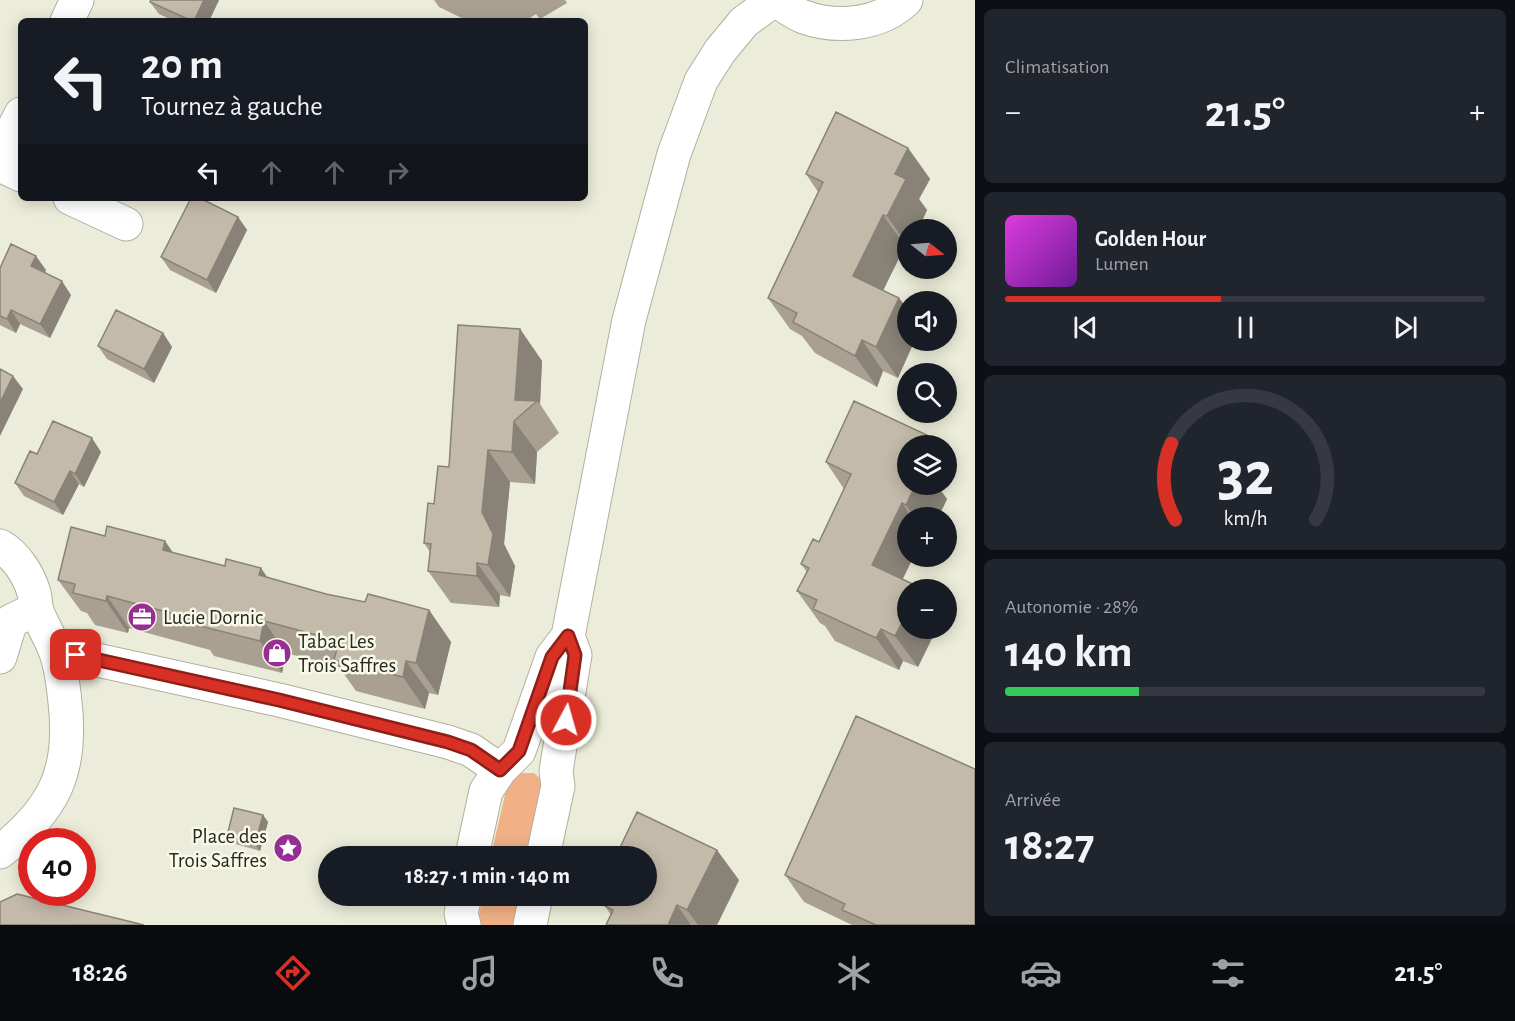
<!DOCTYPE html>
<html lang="fr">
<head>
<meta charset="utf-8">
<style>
  :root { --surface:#171b24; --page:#20242c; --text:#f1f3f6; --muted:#9ea1a6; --line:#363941; --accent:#d93025 }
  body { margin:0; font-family:"Alegreya Sans",sans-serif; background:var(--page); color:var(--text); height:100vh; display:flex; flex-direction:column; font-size:22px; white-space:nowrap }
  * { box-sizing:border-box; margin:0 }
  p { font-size:20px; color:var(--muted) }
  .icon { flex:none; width:33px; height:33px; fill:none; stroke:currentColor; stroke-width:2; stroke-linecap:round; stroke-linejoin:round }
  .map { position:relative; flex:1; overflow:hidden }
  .panel { display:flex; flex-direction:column; gap:9px; padding:9px; background:#0d0f14; width:540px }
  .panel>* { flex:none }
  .hud { position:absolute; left:18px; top:18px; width:570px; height:183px; border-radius:9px; box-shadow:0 3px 15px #0003; background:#171b24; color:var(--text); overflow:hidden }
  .needle { width:39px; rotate:107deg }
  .buttons { position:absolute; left:897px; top:219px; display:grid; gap:12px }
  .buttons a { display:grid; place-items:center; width:60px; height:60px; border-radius:50%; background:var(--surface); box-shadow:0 3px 15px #0003; font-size:30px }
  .speed { position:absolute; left:18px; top:828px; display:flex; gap:12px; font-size:30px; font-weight:700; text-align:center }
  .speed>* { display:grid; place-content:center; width:78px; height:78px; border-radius:50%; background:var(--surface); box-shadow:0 3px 15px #0003; line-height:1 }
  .speed .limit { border:9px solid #d22; background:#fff; color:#111 }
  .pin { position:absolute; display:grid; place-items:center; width:51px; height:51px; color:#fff; margin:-26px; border-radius:12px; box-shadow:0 3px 9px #0006 }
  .me { position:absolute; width:66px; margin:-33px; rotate:6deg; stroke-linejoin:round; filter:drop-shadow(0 0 4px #0008) }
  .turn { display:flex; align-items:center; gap:21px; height:126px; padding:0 24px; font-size:27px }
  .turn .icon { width:78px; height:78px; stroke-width:2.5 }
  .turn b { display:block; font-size:42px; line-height:51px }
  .lanes { display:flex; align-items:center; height:57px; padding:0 24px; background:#0003; justify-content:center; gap:30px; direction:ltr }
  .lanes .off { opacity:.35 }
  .big { font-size:45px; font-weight:600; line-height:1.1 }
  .panel .widget { flex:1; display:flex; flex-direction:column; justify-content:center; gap:9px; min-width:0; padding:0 21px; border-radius:9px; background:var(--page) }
  .panel .dial { align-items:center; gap:0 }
  .dial svg { height:156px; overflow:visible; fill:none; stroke:var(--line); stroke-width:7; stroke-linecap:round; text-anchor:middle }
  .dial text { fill:var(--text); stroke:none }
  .song { display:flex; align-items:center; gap:18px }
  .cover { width:72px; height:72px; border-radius:9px; background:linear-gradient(135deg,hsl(300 70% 55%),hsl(280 70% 35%)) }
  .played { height:6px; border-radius:3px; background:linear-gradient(90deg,var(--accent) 45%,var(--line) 45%) }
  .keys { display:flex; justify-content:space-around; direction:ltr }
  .heat { display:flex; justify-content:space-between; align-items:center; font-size:33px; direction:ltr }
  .charge { height:9px; border-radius:4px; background:linear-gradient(90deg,#34c759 28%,var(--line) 0) }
  .trip { position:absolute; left:318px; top:846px; width:339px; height:60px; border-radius:30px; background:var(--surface); box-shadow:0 3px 15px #0003; font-weight:600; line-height:60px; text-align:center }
  .tab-bar { display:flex; height:96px; justify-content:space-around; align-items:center; background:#090b0e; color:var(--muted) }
  .tab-bar .icon { width:42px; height:42px }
  .tab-bar .active { color:var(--accent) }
  .tab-bar b { font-size:27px; color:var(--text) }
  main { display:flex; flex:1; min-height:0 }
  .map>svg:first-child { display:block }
  .green { fill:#f2b087 }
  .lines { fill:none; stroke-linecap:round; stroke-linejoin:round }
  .minor-casing { stroke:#afb09e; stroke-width:35 }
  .minor { stroke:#fff; stroke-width:33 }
  .wall { fill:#a9a092 }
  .shaded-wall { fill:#898277 }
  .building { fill:#c4baaa; stroke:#898277; stroke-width:1.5 }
  .route-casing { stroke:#8d1f18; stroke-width:15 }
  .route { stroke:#d93025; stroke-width:10 }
  .labels { text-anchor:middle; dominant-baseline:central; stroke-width:5; stroke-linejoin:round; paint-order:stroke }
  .poi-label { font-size:21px; fill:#282922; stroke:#f8f9e6; text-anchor:start }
</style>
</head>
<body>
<main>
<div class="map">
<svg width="975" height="925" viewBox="0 0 975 925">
  <rect width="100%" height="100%" fill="#ebecd9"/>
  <path class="green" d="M515,773h19l8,7 -10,76h-41l15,-66z
    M483,896h42l-6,29h-42z"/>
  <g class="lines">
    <g class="minor-casing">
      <path id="minor" d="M776,0c9,6 18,14 28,17 33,12 76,8 102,-17
        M67,21l10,-21
        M0,156l21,-42
        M0,165l21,10
        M70,198l56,26
        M0,546c16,9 29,29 34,47 2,6 1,12 3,18 5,14 14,27 19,42 6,16 7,32 9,49 8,70 -11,107 -65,150
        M56,651l223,49 169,42 23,8 29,20
        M0,657l11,-36 25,-12
        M472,856l14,-65 14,-21 19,-19 33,-94 16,-21 61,-316 45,-166 27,-73 19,-30 24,-29 30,-22
        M543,856l15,-70 -2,-15 19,-116 -7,-19
        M464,925l-3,-12 4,-17
        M530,925l6,-29"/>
    </g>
    <use href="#minor" class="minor"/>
  </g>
  <path class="wall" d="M151,0h68l-10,21h-35l-15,-7 -9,-12z
    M434,0h131l2,3 -27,16 -4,-5 -11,7h-57l-29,-14z
    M908,148l22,31 -11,20 8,11 -9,20h-10v17l-3,-1 -22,44 16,8 9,12v30l-10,38 -15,-7 -6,16 -62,-34 -13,-17 -12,-7 -22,-31 50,-106 -12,-18z
    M238,217l9,13 -31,63 -46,-23 -9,-13z
    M0,268l46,2 -1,2 26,23 -21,43 -30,-14 -4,9 -16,-8z
    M520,329l22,32 -2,43 19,29 -22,19 -2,32 -25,-2 -6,62 11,22 -5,31 -10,-2 -1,12 -48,-4 -23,-32 2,-19 -6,-9 25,-76z
    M163,333l9,14 -18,36 -47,-24 -9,-13z
    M101,452l-17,35 -5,-3 -16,31 -39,-19 -9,-13 22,-29z
    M826,462l113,26 8,11 -9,19h-30l-5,61 16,8 2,3h-13v38h29l-19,39 -15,-6 -4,9 -64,-29 -10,-15 -5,-3 -23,-32 10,-19 -6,-8 18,-22 25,-53z
    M173,553l153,41 39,8 64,8 22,32 -13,53 -9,-2 -4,16 -69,-18 -17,-24 -53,-14 -4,20 -68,-17 -4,-6 -81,-22 -1,5 -33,-8 -8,-12 -6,-2 -23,-31z
    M263,815l5,7 -8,29 -28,-8 -5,-7z
    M785,875l190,50h-123l-48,-23z
    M739,880l-22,45h-111l5,-10 -6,-9z"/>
  <path class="shaded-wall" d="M204,0h15l-10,21h-15z
    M908,148l22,31 -11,20 8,11 -9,20h-10v16l-21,-30 8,-42z
    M883,215l22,31 -30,61 -22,-31z
    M238,217l9,13 -31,63 -9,-13z
    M36,256l10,14 -5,10 -10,-14z
    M62,281l9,14 -21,43 -10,-14z
    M899,298l9,12v30h7l-17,38 -22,-31z
    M11,310l9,14 -4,9 -9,-14z
    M520,329l22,32 -2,43 -3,-3 -22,-1z
    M163,333l9,14 -18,36 -10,-14z
    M862,340l21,31 -6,16 -22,-31z
    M13,376l10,13 -23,47v-33z
    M514,421l23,31 -2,32 -23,-32z
    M927,435l7,11h-12z
    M92,438l9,14 -17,35 -9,-13z
    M488,450l22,32 -6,62 11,22 -5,31 -22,-32 -6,-53z
    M946,463l4,4 -4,6z
    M70,471l9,13 -16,31 -9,-13z
    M916,484h25l-2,4 8,11 -9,19h-23l-9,-13z
    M902,503l10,15h-4v38h6l-20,41 -22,-32z
    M165,541l22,32 -24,-23z
    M477,563l23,32 -1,12 -22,-31z
    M261,568l22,32 -24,-25z
    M107,596l22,32 -1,5 -22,-32z
    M429,610l22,32 -13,53 -22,-32z
    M908,611v17h29l-19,39 -23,-31z
    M264,621l22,32 -4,20 -22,-32z
    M881,629l22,32 -4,9 -23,-32z
    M406,661l23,32 -4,16 -22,-32z
    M263,815l5,7 -8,29 -5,-7z
    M717,850l22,30 -22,45h-19l-11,-15z
    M677,905l14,20h-23z"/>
  <path class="building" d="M151,0h53l-10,21h-2l-42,-19z
    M836,112l72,36 -13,26 11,5 -19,37 -4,-1 -30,61 46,22 -23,49 -14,-7 -7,16 -62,-34 4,-9 -29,-15 55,-116 -17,-8z
    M191,198h9l38,19 -31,63 -46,-23z
    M11,244l25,12 -5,10 31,15 -22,43 -29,-14 -4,9 -7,-3v-48z
    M116,310l47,23 -19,36 -46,-23z
    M458,325l62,4 -5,71 22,1 -23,20 -2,31 -24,-2 -6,62 11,22 -5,31 -11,-2v13l-49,-5 3,-27 -7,-1 4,-40 6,1 4,-38 11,1z
    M0,369l13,7 -13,27z
    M854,401l73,34 -5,11h-14v38h8l-10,21 -4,-2 -30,62 47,22 -1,3h-10v21l-13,25 -14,-7 -5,9 -63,-29 4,-9 -20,-9 12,-23 -8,-4 12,-25 6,3 32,-68 -25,-12z
    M53,421l39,17 -17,36 -5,-3 -16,31 -39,-19 15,-32 7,3z
    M107,526l58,15 -2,9 62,16 1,-7 35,9 -2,7 67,19 39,8 3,-8 61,16 -13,53 -10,-2 -3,16 -69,-17 5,-19 -75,-20 -4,20 -68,-17 1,-5 -86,-23 -1,5 -33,-8 2,-9 -17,-4 13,-53 34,9z
    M856,716l119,53v156h-99l-34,-15 3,-6 -60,-29z
    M234,808l29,7 -8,29 -28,-8z
    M637,812l80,38 -30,60 -10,-5 -9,20h-62l7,-15 -8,-4 5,-10h36v-40h-30z
    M17,894l127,31h-144v-23z"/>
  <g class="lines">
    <g class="route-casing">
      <path id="route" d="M76,655l203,45 169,42 23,8 29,20 19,-19 33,-94 16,-21 7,19 -9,65"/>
    </g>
    <use href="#route" class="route"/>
  </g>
  <defs>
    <g id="office-disc" transform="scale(1.5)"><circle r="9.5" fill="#962f93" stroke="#f8f9e6"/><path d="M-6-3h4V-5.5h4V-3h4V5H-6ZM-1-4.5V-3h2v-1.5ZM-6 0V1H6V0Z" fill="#fff"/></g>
    <g id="shop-disc" transform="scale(1.5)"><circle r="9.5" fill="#962f93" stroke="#f8f9e6"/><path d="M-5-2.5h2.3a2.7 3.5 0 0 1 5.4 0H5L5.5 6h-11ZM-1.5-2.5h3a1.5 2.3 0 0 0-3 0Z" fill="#fff"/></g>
    <g id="sight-disc" transform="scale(1.5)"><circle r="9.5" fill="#962f93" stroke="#f8f9e6"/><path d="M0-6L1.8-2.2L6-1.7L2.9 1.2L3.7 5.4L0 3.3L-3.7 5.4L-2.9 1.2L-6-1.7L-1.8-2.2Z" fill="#fff"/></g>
  </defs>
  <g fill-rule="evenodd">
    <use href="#office-disc" x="142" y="617"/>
    <use href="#shop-disc" x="277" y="653"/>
    <use href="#sight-disc" x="288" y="848"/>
  </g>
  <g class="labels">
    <g class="poi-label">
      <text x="163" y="617">Lucie Dornic</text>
      <text x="298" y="641">Tabac Les<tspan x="298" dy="24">Trois Saffres</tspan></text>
      <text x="267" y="836" text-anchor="end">Place des<tspan x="267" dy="24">Trois Saffres</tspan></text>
    </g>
  </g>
</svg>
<div class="buttons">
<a><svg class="needle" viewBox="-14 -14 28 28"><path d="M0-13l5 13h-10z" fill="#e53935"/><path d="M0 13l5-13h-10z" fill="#9ea1a6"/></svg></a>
<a><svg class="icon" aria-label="sound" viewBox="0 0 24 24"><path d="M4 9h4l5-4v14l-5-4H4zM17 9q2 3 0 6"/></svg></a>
<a><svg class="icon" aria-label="search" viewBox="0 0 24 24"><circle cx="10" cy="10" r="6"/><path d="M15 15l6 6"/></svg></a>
<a><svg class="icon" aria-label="layers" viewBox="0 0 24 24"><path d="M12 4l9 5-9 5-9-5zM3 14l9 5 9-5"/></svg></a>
<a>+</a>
<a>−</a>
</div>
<div class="speed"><div class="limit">40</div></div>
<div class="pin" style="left:76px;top:655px;background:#d93025"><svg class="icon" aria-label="arrive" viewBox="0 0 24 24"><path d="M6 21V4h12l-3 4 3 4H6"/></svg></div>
<svg class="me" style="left:566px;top:720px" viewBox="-20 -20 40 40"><circle r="17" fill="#d93025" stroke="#fff" stroke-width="3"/><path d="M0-11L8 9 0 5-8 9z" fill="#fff"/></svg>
<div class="trip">18:27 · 1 min · 140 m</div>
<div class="hud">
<div class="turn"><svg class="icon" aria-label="left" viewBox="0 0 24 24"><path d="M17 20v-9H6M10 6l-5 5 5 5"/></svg><div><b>20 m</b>Tournez à gauche</div></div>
<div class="lanes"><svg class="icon" aria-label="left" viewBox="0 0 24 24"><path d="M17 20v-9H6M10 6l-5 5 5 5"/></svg><svg class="icon off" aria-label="ahead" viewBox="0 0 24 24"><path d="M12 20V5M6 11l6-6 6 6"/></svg><svg class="icon off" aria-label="ahead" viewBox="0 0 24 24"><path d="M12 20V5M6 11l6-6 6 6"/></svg><svg class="icon off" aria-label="right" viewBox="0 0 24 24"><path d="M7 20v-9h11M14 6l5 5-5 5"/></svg></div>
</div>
</div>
<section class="panel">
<div class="widget"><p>Climatisation</p>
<div class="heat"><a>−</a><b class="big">21.5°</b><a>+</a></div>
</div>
<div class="widget">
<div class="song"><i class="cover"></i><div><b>Golden Hour</b><p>Lumen</p></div></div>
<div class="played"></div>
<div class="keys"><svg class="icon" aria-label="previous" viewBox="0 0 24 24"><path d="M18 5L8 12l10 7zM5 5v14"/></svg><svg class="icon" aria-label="pause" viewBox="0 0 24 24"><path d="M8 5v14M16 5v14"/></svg><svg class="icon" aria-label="next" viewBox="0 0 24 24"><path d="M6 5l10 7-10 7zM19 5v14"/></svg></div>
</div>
<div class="widget dial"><svg viewBox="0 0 100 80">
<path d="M14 69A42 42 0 1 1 86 69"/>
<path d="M14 69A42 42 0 0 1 12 30" stroke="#d93025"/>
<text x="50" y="56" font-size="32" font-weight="700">32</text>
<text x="50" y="72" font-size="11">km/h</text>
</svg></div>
<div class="widget"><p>Autonomie · 28%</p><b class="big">140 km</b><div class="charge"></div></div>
<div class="widget"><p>Arrivée</p><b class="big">18:27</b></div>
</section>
</main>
<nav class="tab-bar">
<b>18:26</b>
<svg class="icon active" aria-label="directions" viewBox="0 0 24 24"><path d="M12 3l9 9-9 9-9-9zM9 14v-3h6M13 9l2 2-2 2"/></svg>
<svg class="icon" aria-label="music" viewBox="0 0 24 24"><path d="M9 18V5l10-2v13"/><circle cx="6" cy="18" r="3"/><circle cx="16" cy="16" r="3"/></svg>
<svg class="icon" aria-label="phone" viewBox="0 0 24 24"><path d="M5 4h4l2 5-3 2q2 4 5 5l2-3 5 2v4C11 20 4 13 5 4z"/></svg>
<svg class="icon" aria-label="climate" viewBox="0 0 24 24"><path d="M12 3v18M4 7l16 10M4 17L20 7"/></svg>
<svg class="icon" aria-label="car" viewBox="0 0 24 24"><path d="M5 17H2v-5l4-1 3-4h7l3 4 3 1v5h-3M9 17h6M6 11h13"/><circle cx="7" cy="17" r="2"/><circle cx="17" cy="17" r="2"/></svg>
<svg class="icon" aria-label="filters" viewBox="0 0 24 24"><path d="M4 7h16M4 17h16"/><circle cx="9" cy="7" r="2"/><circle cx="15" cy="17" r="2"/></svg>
<b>21.5°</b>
</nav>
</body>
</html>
